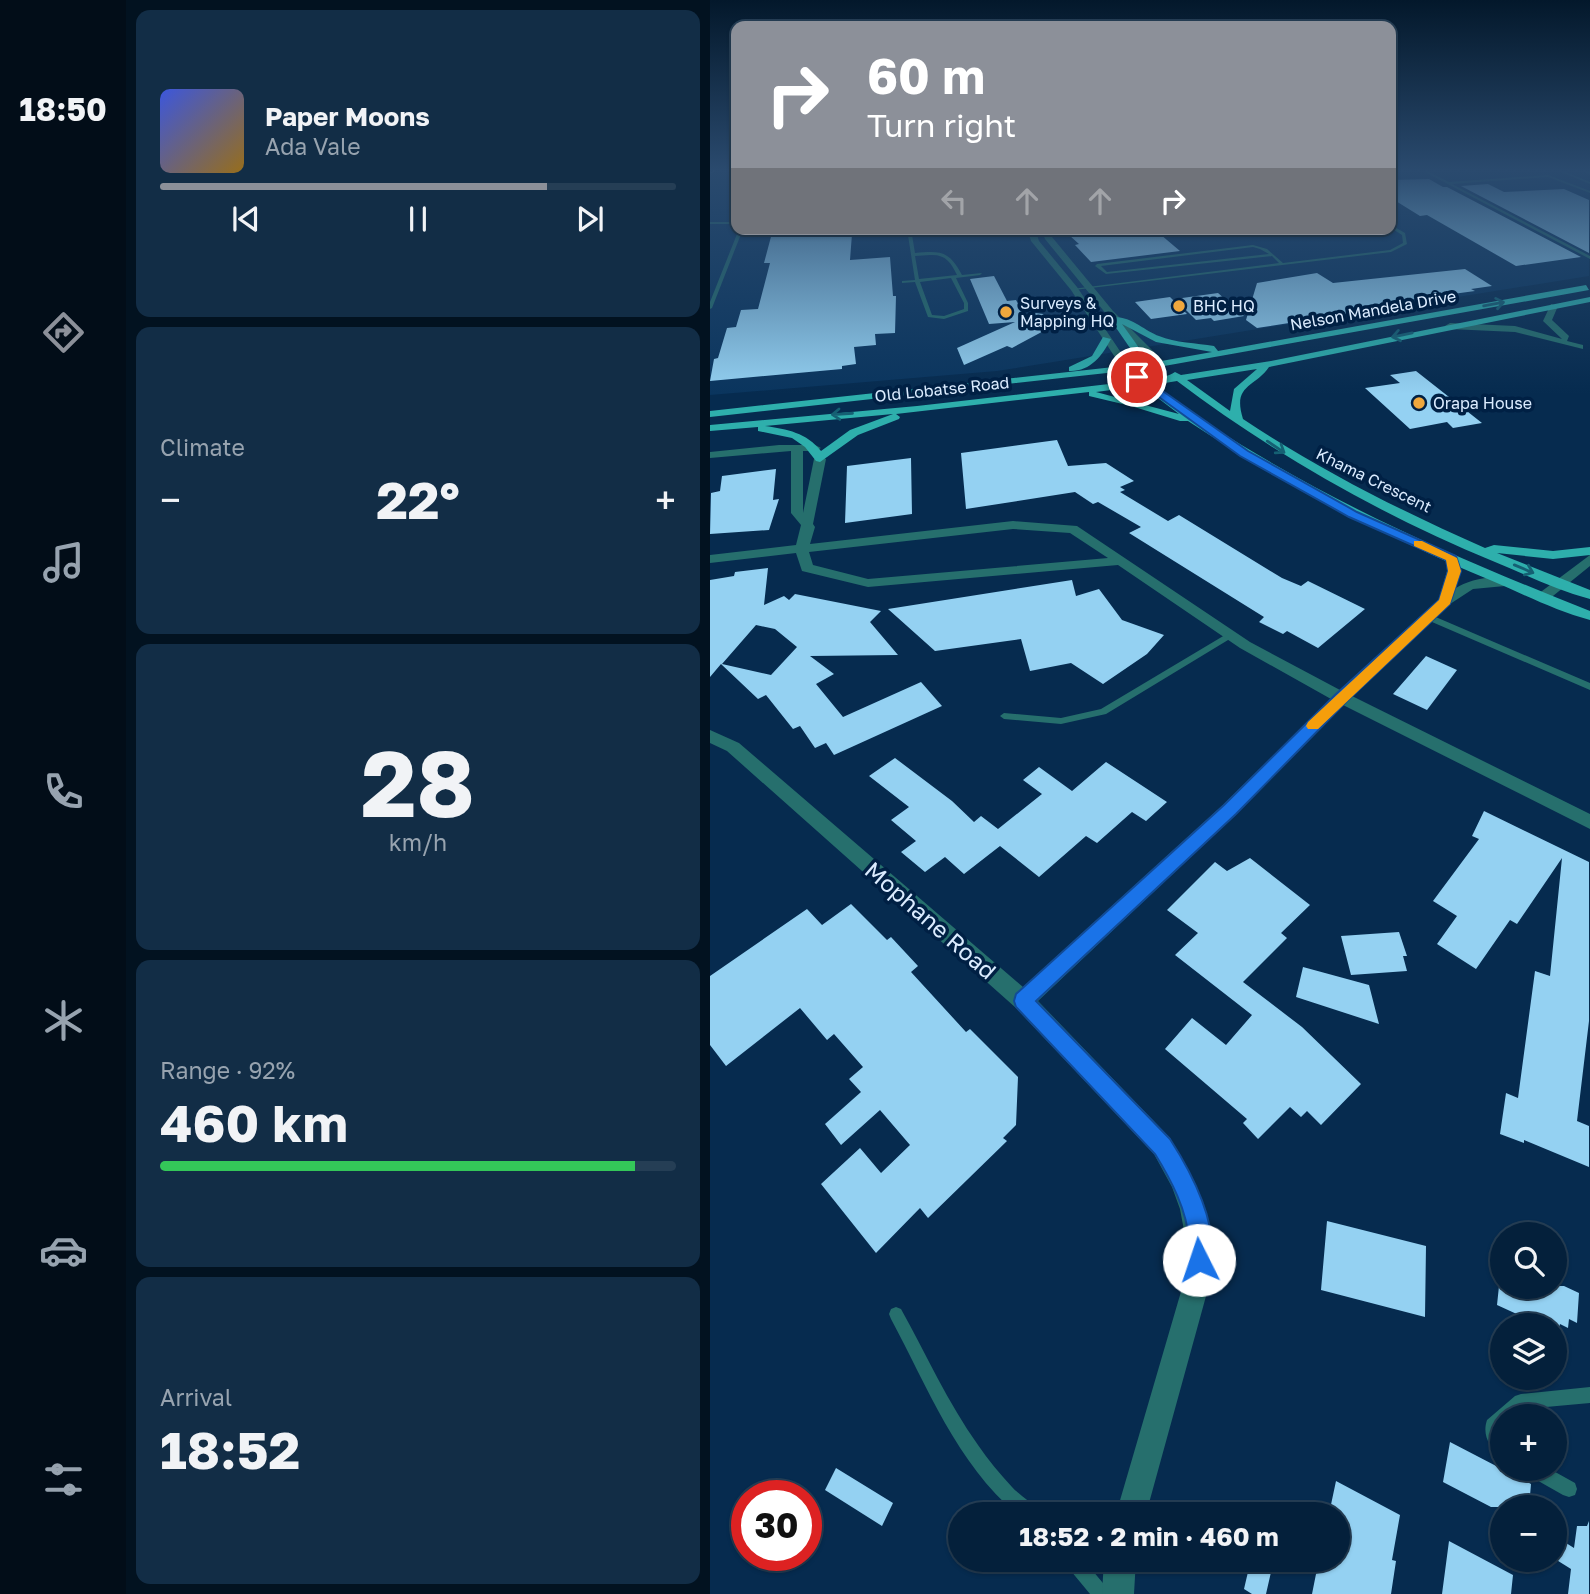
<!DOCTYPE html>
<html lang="en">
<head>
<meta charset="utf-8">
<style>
  :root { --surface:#04203b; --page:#122d46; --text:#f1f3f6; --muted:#97a3af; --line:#253e55; --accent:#8c9099 }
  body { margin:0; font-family:"Golos Text",sans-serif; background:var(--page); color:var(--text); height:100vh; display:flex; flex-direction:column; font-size:26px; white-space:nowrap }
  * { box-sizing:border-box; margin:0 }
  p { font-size:23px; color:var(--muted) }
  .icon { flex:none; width:38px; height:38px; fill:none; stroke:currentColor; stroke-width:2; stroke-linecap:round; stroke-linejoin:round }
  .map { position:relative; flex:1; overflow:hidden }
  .side { display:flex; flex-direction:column; gap:10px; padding:10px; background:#021220; width:584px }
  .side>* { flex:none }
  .guide { position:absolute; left:21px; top:21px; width:665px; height:214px; border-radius:14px; box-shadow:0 2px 5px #0004,0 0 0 2px var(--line); background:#8c9099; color:#fff; overflow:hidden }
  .fabs { position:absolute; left:780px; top:1222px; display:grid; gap:14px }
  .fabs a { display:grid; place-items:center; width:77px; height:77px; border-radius:50%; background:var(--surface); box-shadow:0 2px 5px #0004,0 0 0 2px var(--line); font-size:35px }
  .speed { position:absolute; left:21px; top:1480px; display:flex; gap:14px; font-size:35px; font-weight:700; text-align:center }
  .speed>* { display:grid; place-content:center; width:91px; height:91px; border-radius:50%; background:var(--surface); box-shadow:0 2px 5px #0004,0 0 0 2px var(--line); line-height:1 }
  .speed .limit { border:10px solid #d22; background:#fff; color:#111 }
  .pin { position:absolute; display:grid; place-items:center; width:60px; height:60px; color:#fff; margin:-30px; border:4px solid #fff; border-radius:50%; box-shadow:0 2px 7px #0007 }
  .me { position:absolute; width:77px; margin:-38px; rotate:356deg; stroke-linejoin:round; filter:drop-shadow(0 0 5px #0008) }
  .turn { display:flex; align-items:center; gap:24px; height:147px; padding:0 21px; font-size:32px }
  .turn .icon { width:91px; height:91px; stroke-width:2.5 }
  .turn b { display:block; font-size:49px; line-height:60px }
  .lanes { display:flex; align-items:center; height:66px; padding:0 21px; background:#0003; justify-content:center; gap:35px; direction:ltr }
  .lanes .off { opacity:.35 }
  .big { font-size:52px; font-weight:700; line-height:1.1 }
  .side .widget { flex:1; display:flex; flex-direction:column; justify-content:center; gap:10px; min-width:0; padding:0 24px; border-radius:14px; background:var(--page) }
  .side .dial { align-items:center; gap:0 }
  .dial b { font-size:91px; line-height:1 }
  .song { display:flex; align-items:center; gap:21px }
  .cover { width:84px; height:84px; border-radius:10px; background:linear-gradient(135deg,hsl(230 70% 55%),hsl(40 70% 35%)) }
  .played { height:7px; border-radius:4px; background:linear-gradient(90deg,var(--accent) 75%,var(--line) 75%) }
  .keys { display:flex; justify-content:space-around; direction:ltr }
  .heat { display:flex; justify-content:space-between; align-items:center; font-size:38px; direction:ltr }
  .charge { height:10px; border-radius:5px; background:linear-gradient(90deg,#34c759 92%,var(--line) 0) }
  .trip { position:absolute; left:238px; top:1502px; width:402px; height:70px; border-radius:35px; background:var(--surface); box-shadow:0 2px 5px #0004,0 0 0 2px var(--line); font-weight:700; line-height:70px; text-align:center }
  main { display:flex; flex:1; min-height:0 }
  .tabs { display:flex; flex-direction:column; width:126px; justify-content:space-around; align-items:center; background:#020d18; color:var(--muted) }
  .tabs .icon { width:49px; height:49px }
  .tabs .on { color:var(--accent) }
  .tabs b { font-size:32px; color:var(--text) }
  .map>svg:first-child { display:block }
  .built { fill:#0a355e }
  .building { fill:#94d1f2; fill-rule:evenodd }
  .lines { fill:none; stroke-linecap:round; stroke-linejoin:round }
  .service { fill:#266f6d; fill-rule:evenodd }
  .minor { fill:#266f6d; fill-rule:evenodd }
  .primary { fill:#2eafac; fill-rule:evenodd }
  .rail-casing { stroke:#a2b9d0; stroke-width:2.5 }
  .rail { stroke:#002044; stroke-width:2; stroke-dasharray:6; stroke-linecap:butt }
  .oneway { stroke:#156073 }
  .route { fill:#1a73e8; stroke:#114b97; stroke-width:2 }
  .slow { fill:#f59e0b }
  .poi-dot { fill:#efa73d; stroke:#002044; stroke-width:2.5 }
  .labels { text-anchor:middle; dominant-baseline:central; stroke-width:7; stroke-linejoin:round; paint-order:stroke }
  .far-poi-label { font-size:16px; fill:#dbecff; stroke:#002044; text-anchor:start }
  .far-street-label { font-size:16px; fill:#dbecff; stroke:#002044 }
  .near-street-label { font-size:23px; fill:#dbecff; stroke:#002044 }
</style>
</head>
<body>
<main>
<nav class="tabs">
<b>18:50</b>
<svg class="icon on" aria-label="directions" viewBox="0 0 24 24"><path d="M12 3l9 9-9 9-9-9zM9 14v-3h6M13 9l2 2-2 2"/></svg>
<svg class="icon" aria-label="music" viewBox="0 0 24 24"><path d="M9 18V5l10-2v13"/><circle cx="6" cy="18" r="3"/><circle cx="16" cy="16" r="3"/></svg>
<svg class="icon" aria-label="phone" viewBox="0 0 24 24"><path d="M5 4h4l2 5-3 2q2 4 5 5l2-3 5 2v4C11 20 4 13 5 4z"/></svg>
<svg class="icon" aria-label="climate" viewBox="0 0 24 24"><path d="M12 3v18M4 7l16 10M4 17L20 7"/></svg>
<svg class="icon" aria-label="car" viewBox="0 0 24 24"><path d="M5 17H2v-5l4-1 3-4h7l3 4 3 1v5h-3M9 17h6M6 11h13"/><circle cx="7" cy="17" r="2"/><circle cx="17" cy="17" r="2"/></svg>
<svg class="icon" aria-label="filters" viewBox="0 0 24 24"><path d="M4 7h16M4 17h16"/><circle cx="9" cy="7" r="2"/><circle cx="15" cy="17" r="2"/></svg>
</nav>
<section class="side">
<div class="widget">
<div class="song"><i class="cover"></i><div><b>Paper Moons</b><p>Ada Vale</p></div></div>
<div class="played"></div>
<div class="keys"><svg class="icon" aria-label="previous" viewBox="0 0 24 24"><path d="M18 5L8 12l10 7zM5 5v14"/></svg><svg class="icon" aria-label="pause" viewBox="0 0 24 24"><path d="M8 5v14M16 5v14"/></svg><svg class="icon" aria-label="next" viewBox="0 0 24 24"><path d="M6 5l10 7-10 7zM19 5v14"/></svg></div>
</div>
<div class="widget"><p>Climate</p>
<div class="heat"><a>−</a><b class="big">22°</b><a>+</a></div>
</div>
<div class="widget dial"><b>28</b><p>km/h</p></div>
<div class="widget"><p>Range · 92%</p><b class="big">460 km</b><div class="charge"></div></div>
<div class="widget"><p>Arrival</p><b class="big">18:52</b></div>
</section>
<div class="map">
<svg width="880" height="1594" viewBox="0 0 880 1594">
  <rect width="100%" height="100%" fill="#062b4f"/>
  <path class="built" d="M0,171h26v58h655v-58h198v105l-592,95 -287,24z"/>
  <path class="building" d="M719,179l14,8h4l134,70 -65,9 -89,-51 -7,1 -29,-18v-18z
    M778,184l16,8 60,-3 25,11v53l-128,-67z
    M404,229h40l26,22 -89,11 -16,-17 4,-1 -10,-9z
    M99,231l-2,6 45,-3 -2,26 40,-3 3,39h3l-1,37 -20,1 1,11 -22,2 2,17 -14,2v3l-132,12 4,-22 4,-1 9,-30 9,-1 5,-17 17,-1 12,-46h-6l8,-30z
    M755,269l27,17 -21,3 4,2 -111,15 8,4 -115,18 -11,-8 11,-37 60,-10 16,10z
    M284,276l13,25 9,-1 9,17 10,-4 8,1 8,13 -39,21 -5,-2 -43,19 -7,-17 58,-26 -26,2 -19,-45z
    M508,293l26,23 -30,5 -3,-3 -15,2 -21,-21z
    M460,297l17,17 -36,5 -16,-17z
    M706,371l66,52 -29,5 -6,-6 -37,7 -45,-41 35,-5 -10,-8z
    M347,440l11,26 38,-3 28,18 -14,6 5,3 -5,2 48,29 11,-6 103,63 19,8 7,-5 57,28 -47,39 -31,-17 -4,3 -24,-12 5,-5 -135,-84 12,-6 -43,-25 -5,2 -18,-12 -109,17 -5,-56z
    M201,458l1,56 -67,9 2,-57z
    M66,469l-3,31 6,-1 -10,31 -59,4 1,-41 9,-2 2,-15z
    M58,568l-4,37 20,-9 5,4 6,-6 86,17 -11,11 28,33 -88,1 24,18 -18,10 27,33 78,-35 21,24 -108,49 -8,-12 -11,5 -15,-22 -7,3 -27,-34 -8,4 -37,-35 -11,13v-97l24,-4 1,-4zM46,625l19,4 22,18 -26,28 -49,-11z
    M362,580l4,16 23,-7 23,31 42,15 -17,19 -44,30 -32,-21 -41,8 -9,-32 -86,12 -47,-42z
    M716,656l31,14 -30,40 -34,-16z
    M185,758l57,43 22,21 7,-6 17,13 44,-35 -19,-14 16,-13 33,24 34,-29 61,40 -21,19 -14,-9 -35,31 -11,-7 -47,41 -39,-31 -36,28 -19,-17 -20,15 -24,-20 15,-11 -25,-21 18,-13 -40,-31z
    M774,811l105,51v159l-12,100 12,5v41l-65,-27v3l-24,-9 6,-41 12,5 17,-127 15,5 12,-118 -45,66 -7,-4 -34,49 -39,-25 20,-28 -24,-15 46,-62 -7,-3z
    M540,858l60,47 -29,28 6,5 -44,44 59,45 59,57 -40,41 -14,-14 -6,6 -11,-10 -32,32 -15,-16 4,-4 -82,-70 27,-31 34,27 26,-30 -77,-60 23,-22 -31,-23 48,-48 12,9z
    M141,904l36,36 4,-3 27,29 -7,6 55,60 4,-3 48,48 -2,48 -13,13 4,3 -79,77 -8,-10 -44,45 -55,-69 39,-36 21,25 29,-28 -30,-35 -39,35 -16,-21 36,-32 -12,-13 14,-12 -29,-33 -7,6 -27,-32 -74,58 -16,-21v-69l97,-67 15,16z
    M689,932l8,24h-4l4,15 -56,4 -10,-39z
    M593,967l66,18 10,39 -83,-27z
    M617,1221l99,25 -1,71 -104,-27z
    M789,1286h65l15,7 -2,30 -8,-4 -1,9 -8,-4 -2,9 -3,-2v-6h-14l-44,-20z
    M740,1442l81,42 -2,23h-38l-48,-25z
    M126,1468l57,35 -11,23 -57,-36z
    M626,1481l64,34 -8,45 4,1 -5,33h-79l7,-35h19v-45h-9z
    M879,1521v73h-21l3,-25 -16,-10v-23l19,12 3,-22h10z
    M739,1541l64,34 -2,19h-69z
    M541,1559h23l-8,35h-14l-8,-5z"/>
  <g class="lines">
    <path class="service" d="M713,171h4l22,11 99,-7 42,16v2l-42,-16 -96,7 138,72v3z
      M849,171h4l27,11v2z
      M873,171l7,1v2l-6,-2z
      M0,222h26v2h-26z
      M681,225l14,8 2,11 -16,8 -317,38 -2,-1 207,-26 -7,-7 -166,18 -11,-8 2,-2 156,-19 14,4 16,14 107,-13 13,-7 -1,-8 -11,-7zM543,247l7,2 9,5 -162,18 -6,-6z
      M29,229h4l-31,79 -2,1v-7z
      M197,229h4l4,24c25,-2 34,-3 47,22l20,-2 -2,2 -24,3 12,25v8l-24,8 -16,-2 -13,-35 -13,1v-2l13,-1zM220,255c15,-1 21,7 27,20l-38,4 -4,-23zM241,278l13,25v6l-20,7 -12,-1 -12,-33z
      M715,615h6l159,68v7l-165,-71z
      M520,632l3,1v4l-127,77 -45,10 -57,-5 -4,-3 4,-3 57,5 40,-9z
      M186,1307l5,2c25,45 47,94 77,136 10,15 22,29 34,42 8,9 22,15 26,27h-21c-60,-50 -90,-128 -126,-195l-2,-5 2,-5z
      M880,1387v16l-66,6 -7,7h-14v12l-2,1 2,26c-14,-6 -21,-20 -16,-35l28,-24 6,-2z
      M814,1468h24l27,15 2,6 -2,6 -6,2 -6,-2 -37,-21z
      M354,1559h19l24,29 3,6h-20l-24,-29z"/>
    <path class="minor" d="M317,229h8l4,12 38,46 55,82 -2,2h-6l-53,-81 -40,-49z
      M331,229h8l3,8 61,74 51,51v4h-6l-51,-51 -62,-76z
      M841,304l7,2 -6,14 17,16 -2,5 16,4v4l-68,-17 -65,-3 -5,-3 5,-3 65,3 47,13 -19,-18z
      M69,445h36l6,3 -6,3h-12v62l11,-54 6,-3 6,3 -13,65 2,3 -5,17 203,-23 64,5 173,116 90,48 99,-91 8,-28 -1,-16h10c6,12 3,21 0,33 12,-8 44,-16 56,-6l-7,4 -32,3 -23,15 -98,92 238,118v15l-247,-124 -107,109 -198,187 132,137 26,47 13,39 2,54 -65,236h-30l69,-236 1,-37 -6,-32 -8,-22 -18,-33 -138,-146 -289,-257 -17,-8v-13l29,13 284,244 201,-183 107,-105 -91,-51 -122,-83 -250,22 -66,-16 -6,-18 -86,10v-8l86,-10 5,-20 -10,-12v-62l-81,7v-6zM303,529l57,4 38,25 -240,21 -55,-14 -4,-13z
      M880,555v11l-42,34h-10v-6z
      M394,1559h32l-2,35h-32z"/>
    <path class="primary" d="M876,285l3,5 -436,78 2,7 -5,3 -4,-1 -3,-8 -433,48v-6l431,-47 -31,-45c14,-8 35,12 49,17 16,7 38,7 55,10l4,5zM412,324l34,18 56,10 -62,11z
      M880,297v5l-321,65c-14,21 -37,17 -26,52 77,51 158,92 242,129l9,-3 59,6 37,-4v8l-37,4 -56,-6 93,37v9c-33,-9 -64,-24 -95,-37 -114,-47 -220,-107 -318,-181l-24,4c133,99 283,165 437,226v9c-34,-9 -67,-26 -100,-40 -106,-44 -206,-96 -302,-159h-8l-49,-15 -42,-10v-4l-193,22 4,3 -1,2 -41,16 -38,27 -4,-1 -11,-14 -13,-9 -34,-7v-4l-48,4v-6l207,-19 218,-25v-4l4,-1c13,5 26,2 36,-4l6,3 90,-14zM547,369l-23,20 -4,22 -43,-31zM432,386l37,28 -83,-22zM183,414l-43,16 -29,21c-14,-18 -34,-22 -56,-25z
      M393,337l8,2c-9,17 -21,33 -42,32v-4l23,-11z"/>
    <g class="rail-casing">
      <path id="rail" d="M0,171h3"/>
    </g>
    <use href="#rail" class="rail"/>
  </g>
  <defs><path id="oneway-shaft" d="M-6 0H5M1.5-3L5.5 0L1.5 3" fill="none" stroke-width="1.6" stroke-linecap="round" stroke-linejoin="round" transform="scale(1.75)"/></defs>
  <g class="oneway">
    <use href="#oneway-shaft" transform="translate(784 304) rotate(-10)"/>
    <use href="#oneway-shaft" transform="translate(692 335) rotate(168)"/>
    <use href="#oneway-shaft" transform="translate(132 414) rotate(176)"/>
    <use href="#oneway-shaft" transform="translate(566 447) rotate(34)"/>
    <use href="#oneway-shaft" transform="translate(814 569) rotate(23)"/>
  </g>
  <linearGradient id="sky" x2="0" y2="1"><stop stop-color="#03182b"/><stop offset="0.43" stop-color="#2a4a6e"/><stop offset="1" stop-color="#2a4a6e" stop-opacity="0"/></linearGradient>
  <rect width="880" height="394" fill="url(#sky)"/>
  <path class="route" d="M424,375h6l108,76 109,61 99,44 5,15 -11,33 -104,98 -110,112 -200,187 134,138c20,31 53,91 38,129l-9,3 -8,-3c-4,-10 -1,-17 -2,-27 -2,-31 -18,-61 -34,-87l-139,-147 -2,-6 2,-7 208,-189 111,-110 104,-95 9,-29 -2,-11 -97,-43 -109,-61 -106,-77z"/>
  <path class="slow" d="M704,541h8l35,17 4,13 -11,33 -132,125h-10l-2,-3 2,-4 131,-122 9,-29 -2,-11 -32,-14z"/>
  <g class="poi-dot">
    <circle cx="469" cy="306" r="7"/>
    <circle cx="296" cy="312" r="7"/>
    <circle cx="709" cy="403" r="7"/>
  </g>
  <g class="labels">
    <g class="far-poi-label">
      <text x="310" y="303">Surveys &amp;<tspan x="310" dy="18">Mapping HQ</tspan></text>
      <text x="483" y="306">BHC HQ</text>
      <text x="723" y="403">Orapa House</text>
    </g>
    <g class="far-street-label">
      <text transform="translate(663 310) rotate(-10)">Nelson Mandela Drive</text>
      <text transform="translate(232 389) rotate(-6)">Old Lobatse Road</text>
      <text transform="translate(664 480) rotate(26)">Khama Crescent</text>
    </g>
    <g class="near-street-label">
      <text transform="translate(221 920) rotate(41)">Mophane Road</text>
    </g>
  </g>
</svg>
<div class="fabs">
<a><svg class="icon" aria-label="search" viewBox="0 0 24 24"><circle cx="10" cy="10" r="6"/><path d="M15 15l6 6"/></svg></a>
<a><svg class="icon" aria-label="layers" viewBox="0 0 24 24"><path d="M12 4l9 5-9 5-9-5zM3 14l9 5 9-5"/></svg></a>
<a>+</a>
<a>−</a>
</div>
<div class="speed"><div class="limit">30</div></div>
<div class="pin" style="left:427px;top:377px;background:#d93025"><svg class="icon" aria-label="arrive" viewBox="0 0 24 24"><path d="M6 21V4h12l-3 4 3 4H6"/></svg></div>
<svg class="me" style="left:489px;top:1260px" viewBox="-20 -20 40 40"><circle r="19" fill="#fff"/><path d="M0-13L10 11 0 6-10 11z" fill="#1a73e8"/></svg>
<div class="trip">18:52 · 2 min · 460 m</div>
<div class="guide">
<div class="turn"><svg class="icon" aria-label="right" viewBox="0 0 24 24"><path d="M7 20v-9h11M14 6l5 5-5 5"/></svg><div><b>60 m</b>Turn right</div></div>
<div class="lanes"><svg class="icon off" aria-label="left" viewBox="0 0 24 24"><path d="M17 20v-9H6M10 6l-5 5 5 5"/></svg><svg class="icon off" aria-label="ahead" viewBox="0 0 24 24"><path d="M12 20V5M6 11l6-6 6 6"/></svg><svg class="icon off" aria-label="ahead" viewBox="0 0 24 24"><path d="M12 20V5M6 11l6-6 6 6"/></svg><svg class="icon" aria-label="right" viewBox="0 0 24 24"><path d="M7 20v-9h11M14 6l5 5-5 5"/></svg></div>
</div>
</div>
</main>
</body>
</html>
